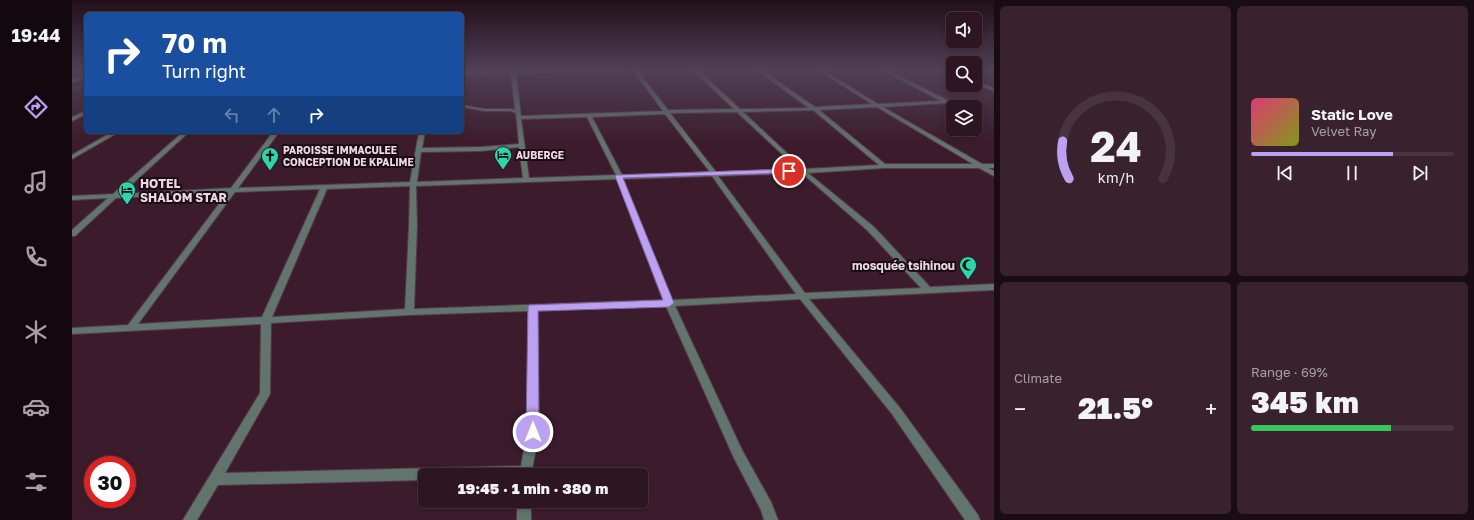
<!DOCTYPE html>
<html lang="en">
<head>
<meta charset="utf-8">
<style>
  :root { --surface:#2d1521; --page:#39222e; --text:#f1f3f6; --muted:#a79fa5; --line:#48343f; --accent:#bca0f2 }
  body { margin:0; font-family:"Golos Text",sans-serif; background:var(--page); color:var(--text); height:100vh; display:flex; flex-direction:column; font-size:15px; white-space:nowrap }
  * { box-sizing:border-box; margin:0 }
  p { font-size:13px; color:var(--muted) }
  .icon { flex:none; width:22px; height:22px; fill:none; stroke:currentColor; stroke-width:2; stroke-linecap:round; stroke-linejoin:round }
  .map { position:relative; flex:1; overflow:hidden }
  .details { display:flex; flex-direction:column; gap:6px; padding:6px; background:#190c12; width:480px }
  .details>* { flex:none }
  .top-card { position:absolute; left:12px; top:12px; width:380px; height:122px; border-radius:6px; box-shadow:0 2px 6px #0003,0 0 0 1px var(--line); background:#1a4fa0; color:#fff; overflow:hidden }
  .buttons { position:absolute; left:874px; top:12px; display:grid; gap:8px }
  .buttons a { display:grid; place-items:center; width:36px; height:36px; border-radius:6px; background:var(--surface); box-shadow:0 2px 6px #0003,0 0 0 1px var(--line); font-size:20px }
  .speed { position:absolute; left:12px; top:456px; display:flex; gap:8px; font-size:20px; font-weight:700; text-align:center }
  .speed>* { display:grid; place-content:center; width:52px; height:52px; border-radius:50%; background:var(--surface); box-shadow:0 2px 6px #0003,0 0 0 1px var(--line); line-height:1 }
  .speed .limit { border:6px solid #d22; background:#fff; color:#111 }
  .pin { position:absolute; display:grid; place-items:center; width:34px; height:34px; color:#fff; margin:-17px; border:2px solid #fff; border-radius:50%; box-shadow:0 1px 4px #0007 }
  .me { position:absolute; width:44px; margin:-22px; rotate:0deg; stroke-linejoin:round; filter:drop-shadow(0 0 3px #0008) }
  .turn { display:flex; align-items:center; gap:14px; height:84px; padding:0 12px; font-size:18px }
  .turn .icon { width:52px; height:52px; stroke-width:2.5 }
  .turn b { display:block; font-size:28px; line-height:34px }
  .lanes { display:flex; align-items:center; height:38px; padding:0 12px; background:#0003; justify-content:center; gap:20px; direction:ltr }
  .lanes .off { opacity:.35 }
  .big { font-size:30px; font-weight:800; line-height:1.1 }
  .details .widget { flex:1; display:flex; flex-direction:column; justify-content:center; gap:6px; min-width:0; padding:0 14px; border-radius:6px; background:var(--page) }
  .details .dial { align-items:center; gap:0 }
  .dial svg { height:104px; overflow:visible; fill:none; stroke:var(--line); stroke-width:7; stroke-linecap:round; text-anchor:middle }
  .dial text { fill:var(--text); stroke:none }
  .song { display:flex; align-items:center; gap:12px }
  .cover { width:48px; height:48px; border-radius:6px; background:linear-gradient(135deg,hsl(340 70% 55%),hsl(70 70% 35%)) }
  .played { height:4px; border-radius:2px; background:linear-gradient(90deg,var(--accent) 70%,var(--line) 70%) }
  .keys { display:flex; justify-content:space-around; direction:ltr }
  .heat { display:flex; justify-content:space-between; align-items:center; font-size:22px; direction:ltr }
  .charge { height:6px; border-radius:3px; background:linear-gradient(90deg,#34c759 69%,var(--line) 0) }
  .details .tiles { flex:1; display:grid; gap:6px; grid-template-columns:repeat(2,1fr) }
  .trip { position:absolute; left:346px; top:468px; width:230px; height:40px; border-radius:6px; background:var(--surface); box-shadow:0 2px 6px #0003,0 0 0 1px var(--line); font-weight:800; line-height:40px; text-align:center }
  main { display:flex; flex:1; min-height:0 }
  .tabs { display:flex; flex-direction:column; width:72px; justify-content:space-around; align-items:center; background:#12080d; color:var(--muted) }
  .tabs .icon { width:28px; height:28px }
  .tabs .on { color:var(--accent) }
  .tabs b { font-size:18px; color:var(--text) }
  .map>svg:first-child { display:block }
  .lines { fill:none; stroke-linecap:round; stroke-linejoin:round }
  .stream { stroke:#174356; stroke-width:2.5 }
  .street-casing { stroke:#583a49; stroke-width:2 }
  .street { fill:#61746d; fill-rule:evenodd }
  .route { fill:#bca0f2; stroke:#7a689d }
  .labels { text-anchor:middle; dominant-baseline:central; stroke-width:4; stroke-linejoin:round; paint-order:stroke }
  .far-poi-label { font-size:10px; font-weight:bold; fill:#eed7e1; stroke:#1a0c13; text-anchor:start }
  .poi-label { font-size:12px; font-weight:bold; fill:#eed7e1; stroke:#1a0c13; text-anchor:start }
</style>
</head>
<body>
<main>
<nav class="tabs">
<b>19:44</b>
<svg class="icon on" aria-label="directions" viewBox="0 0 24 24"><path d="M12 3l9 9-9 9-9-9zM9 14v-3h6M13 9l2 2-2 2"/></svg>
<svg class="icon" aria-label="music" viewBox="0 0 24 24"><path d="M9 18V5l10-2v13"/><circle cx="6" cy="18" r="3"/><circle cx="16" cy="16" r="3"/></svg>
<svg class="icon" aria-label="phone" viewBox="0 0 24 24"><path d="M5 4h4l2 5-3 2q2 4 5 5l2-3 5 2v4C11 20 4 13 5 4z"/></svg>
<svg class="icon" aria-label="climate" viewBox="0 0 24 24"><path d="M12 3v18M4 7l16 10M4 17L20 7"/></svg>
<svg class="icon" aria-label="car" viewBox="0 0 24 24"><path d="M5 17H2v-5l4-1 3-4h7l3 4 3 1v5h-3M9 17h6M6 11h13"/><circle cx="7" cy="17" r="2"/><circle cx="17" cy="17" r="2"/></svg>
<svg class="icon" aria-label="filters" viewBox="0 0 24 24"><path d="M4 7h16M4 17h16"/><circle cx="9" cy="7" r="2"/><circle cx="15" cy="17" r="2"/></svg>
</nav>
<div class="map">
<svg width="922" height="520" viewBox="0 0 922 520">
  <rect width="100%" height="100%" fill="#3c1c2c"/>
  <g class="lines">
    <path class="stream" d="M0,89l14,-4"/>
    <g class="street-casing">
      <path id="street" d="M0,69l14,2v2l-13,-3z
        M439,69h4v2l113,-2 -112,5 5,42 142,-5 -31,-42h4l32,41 66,-1 -42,-40h5l43,40 69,-1 -54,-39h5l55,38 57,-3 -56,-35h5l57,35 63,-3 -61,-32h5l64,32v1l-2,1 -64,4 99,57h12v4h-6l6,3v5l-15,-8h-95l-76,5 66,54 56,60 64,-3v6l-185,9 91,109 78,107 2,5h-15l-73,-106 -92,-115 -125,7 67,144 29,52 7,18h-14l-3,-10 -27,-52 -68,-152 -128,5 1,122 -8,42h-106v5l-207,5 -21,35h-14l77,-127 1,-69 -189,10v-6l56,-3 100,-133 -112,6 -41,38h-3v-6l36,-32 -36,2v-4l41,-2 70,-62h6l-68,62 110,-6 42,-56h6l-41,56 172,-6 9,-50h6l-3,16 59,-1 38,-3 -3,-31 -6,-2h-25l-23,-4v-2l23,4h26l4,1 -4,-36 -49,1v-2l49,-2zM805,107l96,57h-88l-66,-54zM741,110l66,55 -75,4 -61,-57zM665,112l61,57 -82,3 -46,-59zM593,114l45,58 -88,3 -30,-58zM515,117l29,58 -87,3 -8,-59zM447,147l4,31 -106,4 4,-30 60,-1zM730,173l66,58 53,57 -116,5 -87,-117zM640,176l84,118 -124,6 -49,-121zM545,179l46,121 -249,9 3,-83 -1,-40zM338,186l-1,40 -4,83 -133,8 55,-128zM248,189l-58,128 -124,7 97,-132zM456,311l-1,122 -6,33 -296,7 45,-79 1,-71 138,-8z
        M870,69h6l5,2v3z
        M14,76v2l-14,4v-2z
        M903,81l19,7v3l-19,-7z
        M14,111v3l-14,7v-4z
        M40,132h7l-47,27v-4z
        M445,501h14v19h-14z"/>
    </g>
    <use href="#street" class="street"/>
  </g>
  <linearGradient id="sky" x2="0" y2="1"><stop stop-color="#210f18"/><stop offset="0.49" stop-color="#504056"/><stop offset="1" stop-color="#504056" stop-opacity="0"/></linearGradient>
  <rect width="922" height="142" fill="url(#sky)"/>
  <path class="route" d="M717,169l3,2 -1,2 -168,5 51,125 -5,4 -131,4 1,121 -2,5 -4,1 -5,-1 -2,-5 2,-125 1,-2 134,-5 -48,-124 1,-1z"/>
  <defs>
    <g id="hotel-pin" transform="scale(0.9)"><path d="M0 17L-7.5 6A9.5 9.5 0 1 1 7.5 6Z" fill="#30d4aa" stroke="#1a0c13"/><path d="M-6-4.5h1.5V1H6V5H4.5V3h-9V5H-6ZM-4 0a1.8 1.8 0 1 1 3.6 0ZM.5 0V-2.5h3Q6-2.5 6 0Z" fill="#111"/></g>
    <g id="church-pin" transform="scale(0.9)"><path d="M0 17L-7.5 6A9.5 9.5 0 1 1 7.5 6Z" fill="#30d4aa" stroke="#1a0c13"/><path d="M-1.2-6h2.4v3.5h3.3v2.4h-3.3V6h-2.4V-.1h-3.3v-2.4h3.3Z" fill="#111"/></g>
    <g id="mosque-pin" transform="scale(0.9)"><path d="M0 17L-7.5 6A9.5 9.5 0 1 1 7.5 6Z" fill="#30d4aa" stroke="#1a0c13"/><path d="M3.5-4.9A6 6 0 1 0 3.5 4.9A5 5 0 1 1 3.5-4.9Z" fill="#111"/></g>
  </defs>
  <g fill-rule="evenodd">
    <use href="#hotel-pin" x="431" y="155"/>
    <use href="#church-pin" x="198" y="156"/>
    <use href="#hotel-pin" x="55" y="190"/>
    <use href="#mosque-pin" x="896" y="265"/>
  </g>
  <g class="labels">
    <g class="far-poi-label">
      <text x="211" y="150">PAROISSE IMMACULEE<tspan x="211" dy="12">CONCEPTION DE KPALIME</tspan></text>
      <text x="444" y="155">AUBERGE</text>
    </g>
    <g class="poi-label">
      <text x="68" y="183">HOTEL<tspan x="68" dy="14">SHALOM STAR</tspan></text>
      <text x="883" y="265" text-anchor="end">mosquée tsihinou</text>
    </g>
  </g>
</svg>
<div class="buttons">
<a><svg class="icon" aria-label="sound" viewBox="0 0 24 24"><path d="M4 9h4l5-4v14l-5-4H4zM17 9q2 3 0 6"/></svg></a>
<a><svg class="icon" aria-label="search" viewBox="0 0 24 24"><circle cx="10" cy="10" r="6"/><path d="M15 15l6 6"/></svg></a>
<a><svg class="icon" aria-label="layers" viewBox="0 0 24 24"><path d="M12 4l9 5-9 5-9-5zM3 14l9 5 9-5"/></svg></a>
</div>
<div class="speed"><div class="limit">30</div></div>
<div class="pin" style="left:717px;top:171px;background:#d93025"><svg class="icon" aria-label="arrive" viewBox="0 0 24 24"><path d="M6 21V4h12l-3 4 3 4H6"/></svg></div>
<svg class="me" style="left:461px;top:432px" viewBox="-20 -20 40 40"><circle r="17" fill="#bca0f2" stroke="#fff" stroke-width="3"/><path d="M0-11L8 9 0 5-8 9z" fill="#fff"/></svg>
<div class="trip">19:45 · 1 min · 380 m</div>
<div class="top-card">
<div class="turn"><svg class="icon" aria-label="right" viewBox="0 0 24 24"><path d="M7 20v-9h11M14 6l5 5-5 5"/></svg><div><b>70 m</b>Turn right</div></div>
<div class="lanes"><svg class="icon off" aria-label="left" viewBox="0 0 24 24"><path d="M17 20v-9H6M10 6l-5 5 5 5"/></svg><svg class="icon off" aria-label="ahead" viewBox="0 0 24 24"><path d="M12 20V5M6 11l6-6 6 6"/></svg><svg class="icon" aria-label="right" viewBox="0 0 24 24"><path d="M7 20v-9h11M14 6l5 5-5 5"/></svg></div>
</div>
</div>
<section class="details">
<div class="tiles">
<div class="widget dial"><svg viewBox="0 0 100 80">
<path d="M14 69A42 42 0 1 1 86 69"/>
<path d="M14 69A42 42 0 0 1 9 40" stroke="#bca0f2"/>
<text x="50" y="56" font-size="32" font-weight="700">24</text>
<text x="50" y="72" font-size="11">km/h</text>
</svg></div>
<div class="widget">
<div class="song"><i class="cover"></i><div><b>Static Love</b><p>Velvet Ray</p></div></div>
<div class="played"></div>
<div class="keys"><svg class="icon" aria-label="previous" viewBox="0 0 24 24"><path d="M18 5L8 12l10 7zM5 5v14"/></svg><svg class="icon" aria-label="pause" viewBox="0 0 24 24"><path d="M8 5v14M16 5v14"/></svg><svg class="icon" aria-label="next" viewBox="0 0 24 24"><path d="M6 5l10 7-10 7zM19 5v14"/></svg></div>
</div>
<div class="widget"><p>Climate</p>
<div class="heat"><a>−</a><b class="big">21.5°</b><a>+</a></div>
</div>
<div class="widget"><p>Range · 69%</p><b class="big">345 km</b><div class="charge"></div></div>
</div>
</section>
</main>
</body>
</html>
